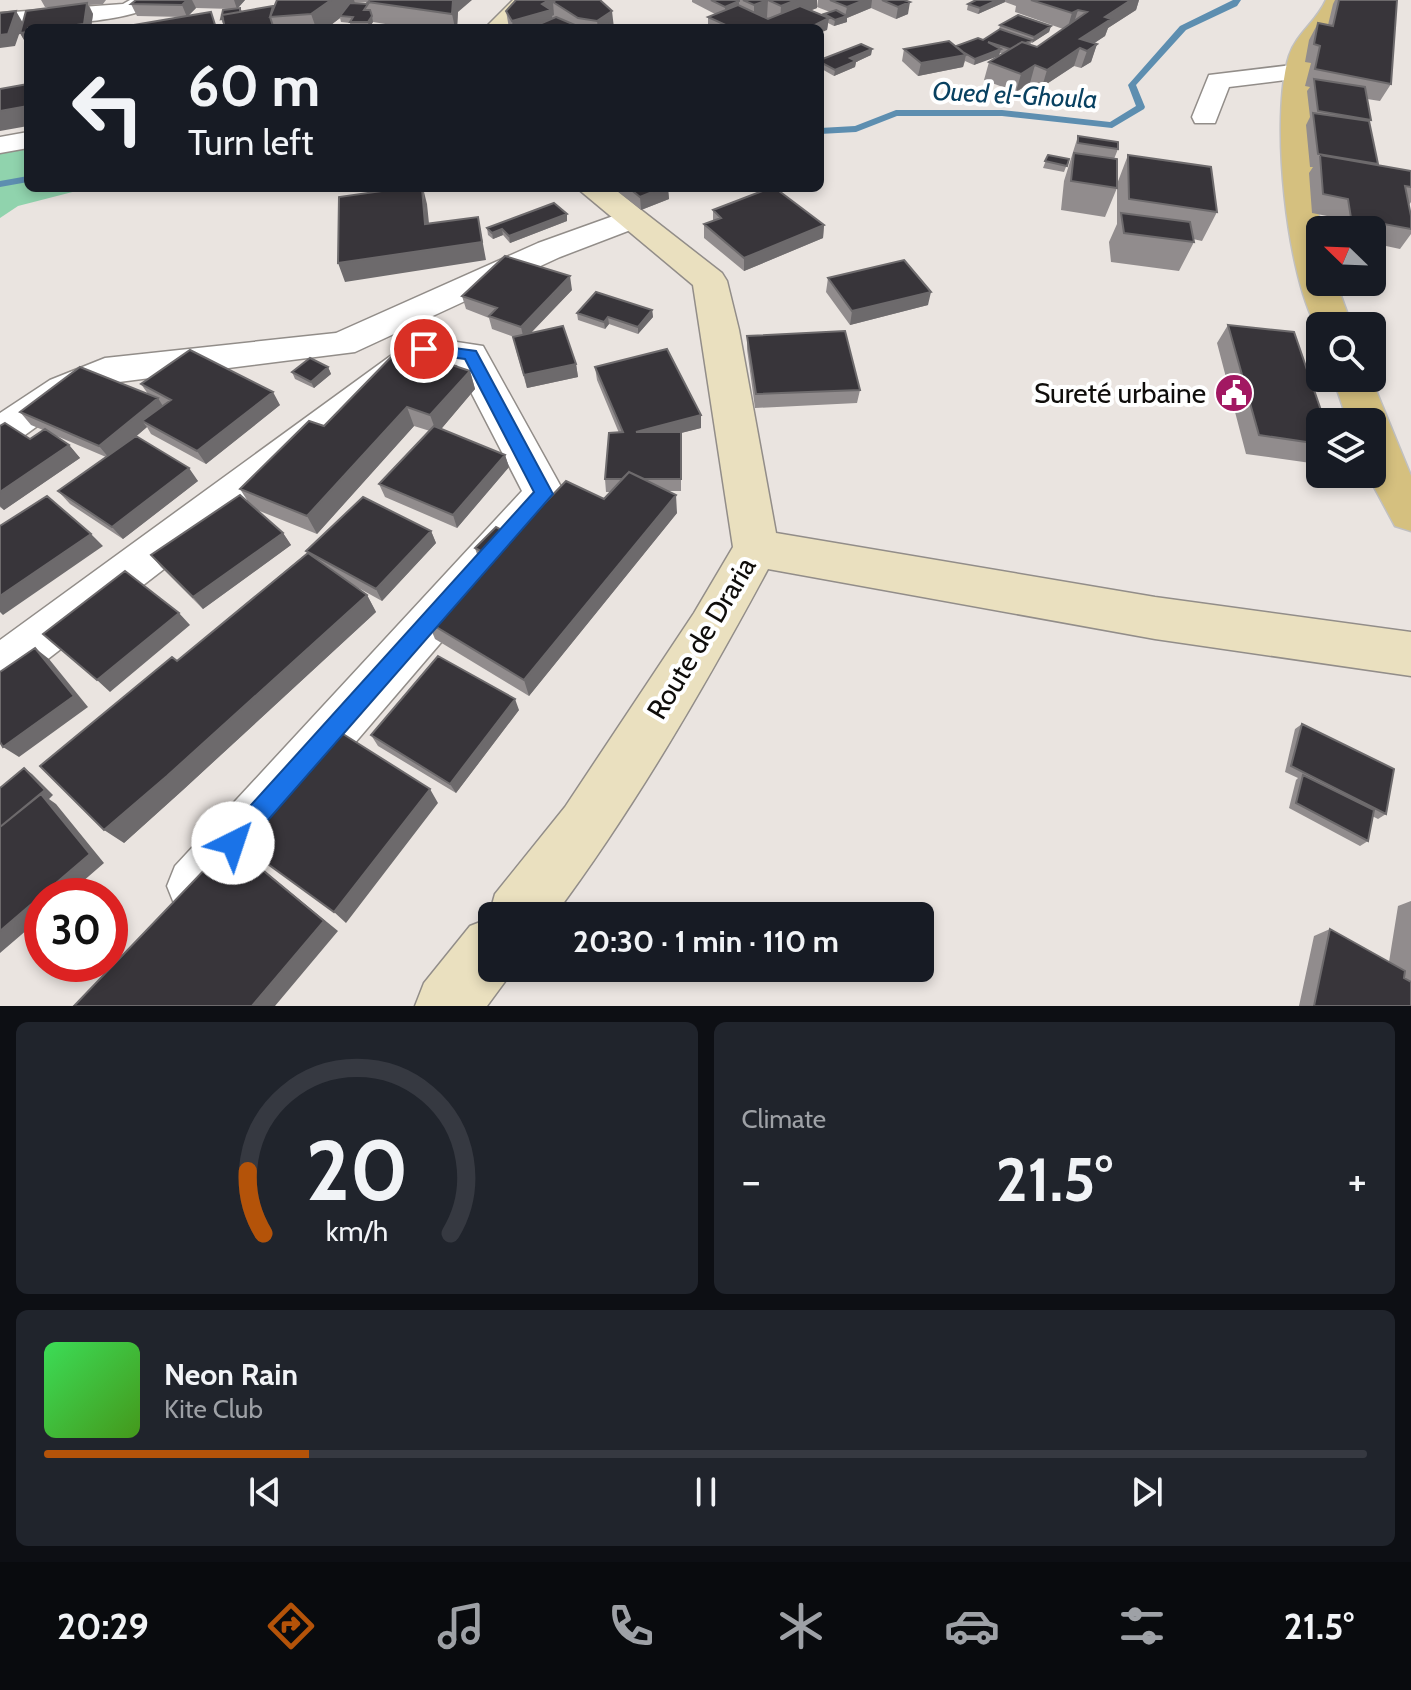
<!DOCTYPE html>
<html lang="en">
<head>
<meta charset="utf-8">
<style>
  :root { --surface:#171b24; --page:#20242c; --text:#f1f3f6; --muted:#9ea1a6; --line:#363941; --accent:#b45309 }
  body { margin:0; font-family:Cabin,sans-serif; background:var(--page); color:var(--text); height:100vh; display:flex; flex-direction:column; font-size:30px; white-space:nowrap }
  * { box-sizing:border-box; margin:0 }
  p { font-size:26px; color:var(--muted) }
  .icon { flex:none; width:44px; height:44px; fill:none; stroke:currentColor; stroke-width:2; stroke-linecap:round; stroke-linejoin:round }
  .map { position:relative; height:1006px; overflow:hidden }
  .side { display:flex; flex-direction:column; gap:16px; padding:16px; background:#0d0f14; flex:1 }
  .side>* { flex:none }
  .banner { position:absolute; left:24px; top:24px; width:800px; height:168px; border-radius:12px; box-shadow:0 4px 12px #0003; background:#171b24; color:var(--text); overflow:hidden }
  .needle { width:52px; rotate:293deg }
  .fabs { position:absolute; left:1306px; top:216px; display:grid; gap:16px }
  .fabs a { display:grid; place-items:center; width:80px; height:80px; border-radius:12px; background:var(--surface); box-shadow:0 4px 12px #0003; font-size:40px }
  .speed { position:absolute; left:24px; top:878px; display:flex; gap:16px; font-size:40px; font-weight:700; text-align:center }
  .speed>* { display:grid; place-content:center; width:104px; height:104px; border-radius:50%; background:var(--surface); box-shadow:0 4px 12px #0003; line-height:1 }
  .speed .limit { border:12px solid #d22; background:#fff; color:#111 }
  .pin { position:absolute; display:grid; place-items:center; width:68px; height:68px; color:#fff; margin:-34px; border:4px solid #fff; border-radius:50%; box-shadow:0 2px 8px #0007 }
  .me { position:absolute; width:88px; margin:-44px; rotate:41deg; stroke-linejoin:round; filter:drop-shadow(0 0 6px #0008) }
  .turn { display:flex; align-items:center; gap:28px; height:168px; padding:0 32px; font-size:36px }
  .turn .icon { width:104px; height:104px; stroke-width:2.5 }
  .turn b { display:block; font-size:56px; line-height:68px }
  .big { font-size:60px; font-weight:700; line-height:1.1 }
  .side .card { flex:1; display:flex; flex-direction:column; justify-content:center; gap:12px; min-width:0; padding:0 28px; border-radius:12px; background:var(--page) }
  .side .dial { align-items:center; gap:0 }
  .dial svg { height:208px; overflow:visible; fill:none; stroke:var(--line); stroke-width:7; stroke-linecap:round; text-anchor:middle }
  .dial text { fill:var(--text); stroke:none }
  .song { display:flex; align-items:center; gap:24px }
  .cover { width:96px; height:96px; border-radius:12px; background:linear-gradient(135deg,hsl(130 70% 55%),hsl(100 70% 35%)) }
  .played { height:8px; border-radius:4px; background:linear-gradient(90deg,var(--accent) 20%,var(--line) 20%) }
  .keys { display:flex; justify-content:space-around; direction:ltr }
  .heat { display:flex; justify-content:space-between; align-items:center; font-size:44px; direction:ltr }
  .side .tiles { flex:1; display:grid; gap:16px; grid-template-columns:1fr 1fr }
  .card:last-child { grid-column:span 2 }
  .trip { position:absolute; left:478px; top:902px; width:456px; height:80px; border-radius:12px; background:var(--surface); box-shadow:0 4px 12px #0003; font-weight:700; line-height:80px; text-align:center }
  .dock { display:flex; height:128px; justify-content:space-around; align-items:center; background:#090b0e; color:var(--muted) }
  .dock .icon { width:56px; height:56px }
  .dock .on { color:var(--accent) }
  .dock b { font-size:36px; color:var(--text) }
  .map>svg:first-child { display:block }
  .green { fill:#90d3ad }
  .lines { fill:none; stroke-linecap:round; stroke-linejoin:round }
  .stream { fill:#5d8eb0; fill-rule:evenodd }
  .street-casing { stroke:#928d89; stroke-width:3 }
  .secondary-casing { stroke:#928d89; stroke-width:3 }
  .primary-casing { stroke:#c1c0c0; stroke-width:3 }
  .street { fill:#fff; fill-rule:evenodd }
  .secondary { fill:#eae0bf; fill-rule:evenodd }
  .primary { fill:#d5c07f; fill-rule:evenodd }
  .wall { fill:#918c8d }
  .shaded-wall { fill:#6d6a6c }
  .building { fill:#38353a; stroke:#6d6a6c; stroke-width:2 }
  .route { fill:#1a73e8; stroke:#114b97; stroke-width:2 }
  .labels { text-anchor:middle; dominant-baseline:central; stroke-width:8; stroke-linejoin:round; paint-order:stroke }
  .far-water-label { font-size:26px; font-style:italic; fill:#084161; stroke:#fff }
  .poi-label { font-size:28px; fill:#0f0d0b; stroke:#fff; text-anchor:end }
  .street-label { font-size:28px; fill:#0f0d0b; stroke:#fff }
</style>
</head>
<body>
<div class="map">
<svg width="1411" height="1006" viewBox="0 0 1411 1006">
  <rect width="100%" height="100%" fill="#eae4e0"/>
  <path class="green" d="M28,135v53h60l-70,18 -18,12v-78z"/>
  <g class="lines">
    <path class="stream" d="M1233,0h8l-4,6 -51,24 -50,55 9,22 -1,2 -32,19 -110,-12h-105l-41,16 -36,2v-6l35,-2 41,-16h106l108,12 26,-16 -8,-21 52,-59z
      M28,176v6l-28,5v-6z"/>
    <g class="street-casing">
      <path id="street" d="M130,0h28c-18,25 -125,24 -158,27v-14l123,-9z
        M1300,64l9,3 4,5 -4,5 -80,10 -14,36h-20l-3,-6 17,-42z
        M28,132v16l-28,5v-16z
        M630,210l11,2 4,7 -4,7 -81,31 -205,95 -244,31 -35,15 -62,45 -14,4v-34l50,-33 55,-22 231,-25 202,-90z
        M424,337l59,9 82,148 -6,11 -344,401 -20,8 -20,-8 -8,-20 8,-20 347,-375 -65,-126 -26,-3 -414,321 -17,7v-50l411,-299z"/>
    </g>
    <g class="secondary-casing">
      <path id="secondary" d="M513,0h26l-28,28h-26z
        M577,188h36l109,85 5,8 12,49 37,203 379,64 256,35v44l-256,-37 -387,-70c-64,119 -133,238 -214,347h-62v52h23l-28,38h-72l9,-23 46,-57 18,-7 7,-25 70,-87 129,-194 39,-66 -40,-262z"/>
    </g>
    <g class="primary-casing">
      <path id="primary" d="M1326,0h24l-32,47 -6,22v73l8,88v52h16l16,44h-32v7c-34,-53 -50,-217 -31,-277 7,-22 28,-35 37,-56z
        M1333,378h38l40,98v55l-16,-5 -28,-52h5v-52h-24z"/>
    </g>
    <use href="#street" class="street"/>
    <use href="#secondary" class="secondary"/>
    <use href="#primary" class="primary"/>
  </g>
  <path class="wall" d="M41,0h65l-3,4 -14,1 4,9 -2,14h-63l-1,17 -7,-12 6,-22 33,-4h-14z
    M136,0h109l-7,8h2l2,3 32,-3 3,-8h92l-2,2 -12,1 13,1v-2l90,10 -1,16h-47l-37,-6 -4,6h-18l-1,-5 -9,-1 -1,-4 -13,10h-102l-4,-9 11,-10 -36,-1 -8,8 -5,1 -46,-1 -6,-12z
    M516,0h85l13,27 3,1h-108l-3,-17z
    M692,0h125v8l-6,2 13,6v-2l6,-2 -13,-5 1,-7h86l4,14 -12,5 -25,-11 -24,10v4l-13,4 -6,-3 -1,7 -7,-2h-112v-11l7,-3 -23,-12z
    M976,0h163l-3,10 -28,18 -3,8 -11,7 3,1 -6,18 -10,6 -7,-2 -32,21 -12,-4 -14,9 -32,-12 5,-18 14,-8 -3,-1 -26,12 -9,-4 -2,6 -45,9 -16,-15 2,-12 52,-3 27,-6 16,-10 1,-5 51,1 -2,6 -18,11 -1,2 7,2 26,-18 -48,-17 1,-6 -11,-4 -27,12 -11,-4 1,-6z
    M1335,0h62l-6,84 -11,17 -13,-2 4,21 -2,3 9,41 -1,1 34,6v31l-2,3 2,11v18l-11,15 -28,-6v-13h-34l-1,-12 -25,-5 -3,-40 4,-6h-3l-4,-42 4,-8 -3,-26 3,-4 -5,-1 6,-23 -6,-1 4,-22 9,-17 10,2 5,-21z
    M872,49l-1,6 -15,7 -1,5 -21,9 -14,-8v-8z
    M1078,136l40,13 -4,10 3,29 -12,29 -44,-7 3,-29z
    M1048,155l21,4 -5,13 -21,-4z
    M1128,155l89,57 -15,29 -9,-2 1,3 -15,29 -68,-9 -2,-20 8,-18v-40z
    M614,188h58l-4,1 1,10 -28,11z
    M713,210l111,15 -1,13 -79,33 -40,-33v-14l9,-3z
    M567,221l-57,22 -7,-8 -10,4 -5,-4 -1,-7z
    M828,278l100,27 -78,20 -24,-33z
    M572,290l-41,43 45,31 2,13 -51,11 -11,-38 -2,-13 -22,-8 -3,-11 -23,-9 -4,-13z
    M652,310l1,7 -15,17 -29,-10 -4,5 -27,-9 -1,-7z
    M1228,325l92,97v40l-2,2 -72,-10 -29,-111z
    M747,336l113,54 -3,13 -102,5 -8,-59z
    M328,367l3,7 -17,14 -19,-9 -3,-7z
    M595,367l106,61 -20,5v58h-12l8,22 -148,183 -94,-57 -7,-17 53,-56 -6,-18 38,-12 91,-37 7,-7h-5l-1,-13 14,-46 -22,-53z
    M470,371l5,18 -34,40 64,26 4,12 -52,61 -72,-31 -6,-13 51,-53 -16,-5 -97,108 -60,-24 26,23 8,12 -88,64 -42,-42 -10,-12 96,-55 -7,-11 84,-63z
    M141,384l139,21 -74,59 -55,-30 -4,-7 -11,9 62,45 -75,58 -53,-35 -12,-13 48,-34 -54,-23 17,11 11,13 -76,52 -4,-3v-81l30,13 13,-9 -12,-5 -11,-13 128,-18z
    M431,531l5,12 -54,58 -29,-16 14,10 9,17 -192,177 -60,54 53,-182 130,-108 -1,-2z
    M519,710l-63,83 -78,-47 -7,-11z
    M1302,724l84,90 -8,5 -6,-3 -4,25 -8,5 -71,-38 7,-28 2,-2 -13,-6 10,-43z
    M1411,901v105h-112l15,-70 16,-7 59,33 9,-56z"/>
  <path class="shaded-wall" d="M187,0h5l4,8 -9,9 -5,-12z
    M234,0h11l-8,9z
    M331,0h23l2,6 -16,10v2l-13,10h-11l-5,-14z
    M453,0h19l-14,12 -1,16h-2l-3,-14z
    M549,0h11l-7,2 1,13 -2,1 2,11 -5,1h-36l-1,-7z
    M768,0l-1,17 -13,5v-17z
    M796,0h21v8l-37,15 1,-17z
    M864,0h8l-1,8 -24,10v4l-13,4 1,-6 10,-3 2,-10z
    M997,0h8v2l-27,12 2,-6z
    M1131,0h8l-3,10 -28,18 -3,8 -21,14 -4,-2 -6,18 -32,21 5,-17 58,-53z
    M739,2v11l-14,5v-11z
    M910,2l-2,12 -12,5 2,-12z
    M87,3l6,11 -2,14h-37z
    M1078,10l-5,16 -6,4 5,-17z
    M16,11l7,12 -8,23 -15,2v-13z
    M612,11l2,17h-16l-1,-7z
    M372,16l1,6 -4,6 -1,-6z
    M829,18l-2,12 -7,3v-5h-11z
    M1051,26l-2,6 -17,11 2,-6z
    M28,32v13h-1l-7,-12z
    M1097,44l-6,18 -10,6 6,-17z
    M872,49l-1,6 -15,7 -1,5 -21,9 1,-6 15,-12z
    M1001,49l-2,7 -25,9 1,-6z
    M966,55l-3,12 -45,9 3,-13z
    M1035,65l-5,18 -14,9 5,-18z
    M28,106v20l-28,5v-20z
    M423,188l4,16 4,39 -6,-19z
    M661,188h11l-4,1 1,10 -28,11 -1,-13z
    M567,214v7l-57,22 -1,-7z
    M478,217l8,43 -141,22 -7,-19z
    M824,225l-1,13 -79,33v-13z
    M502,229l1,6 -10,4 -1,-6z
    M570,276l2,14 -48,50 -3,-13z
    M931,292l-3,13 -78,20 2,-14z
    M652,310l1,7 -15,17v-7z
    M608,317l1,7 -4,5 -1,-7z
    M576,364l2,13 -51,11 -3,-13z
    M328,367l3,7 -17,14 -3,-6z
    M470,371l5,18 -38,45 -7,-19z
    M273,392l7,13 -74,59 -9,-13z
    M158,398l8,13 -24,10 5,6 -37,32 -11,-13z
    M407,407l7,19 -97,108 -10,-18z
    M701,415v13l-20,5v58v-12l-45,-47z
    M69,445l11,13 -76,52 -4,-4v-14z
    M505,455l4,12 -52,61 -4,-13z
    M189,468l9,13 -75,58 -11,-12z
    M676,495l1,18 -148,183 -5,-16z
    M431,531l5,12 -54,58 -6,-12z
    M283,533l8,12 -88,64 -10,-12z
    M91,534l12,12 -100,69 -3,-3v-16z
    M367,595l9,17 -192,177 -60,54 -20,-13z
    M179,613l11,12 -80,67 -13,-12z
    M35,648l14,11 39,48 -69,50 -16,-10z
    M515,699l4,11 -63,83 -6,-9z
    M24,768l8,6 21,21 -4,4 7,5 48,59 -38,33h-24v21l-42,36v-22z
    M430,789l8,14 -92,120 -12,-11z
    M230,843l108,88 -63,75h-23z"/>
  <path class="building" d="M136,0h51l-5,5 -51,-1z
    M277,0h54l-20,14 -41,3z
    M370,0h83l-1,14 -84,-12z
    M516,0h33l-7,4 9,6 -39,11 -6,-10z
    M556,0h44l12,11 -15,10 -19,-3 -25,-16z
    M711,0h28v1l-14,6z
    M743,0h53l-15,6 -13,-6 -14,5z
    M830,0h34l-17,7z
    M882,0h22l6,2 -12,5z
    M976,0h21l-17,8 -12,-4z
    M1031,0h100l-26,17 6,2 -31,20 17,5 -10,7 -7,-3 -33,22 -12,-5 -14,9 -32,-12 33,-20 15,5 50,-35 -9,-2 -6,3z
    M1339,0h58l-6,84 -76,-15 5,-23 -6,-2 4,-21 15,3z
    M87,3l-3,21 -30,4h-26v4l-8,1 6,-22z
    M350,3l18,1 -4,6h6l2,6 -4,6h-18l3,-5 -13,-1z
    M738,5l30,14 32,-13 29,12 -20,10h-77l-24,-11z
    M273,6l-3,11 3,9 -1,2h-47l-3,-13z
    M240,8v4l-18,3 1,3 -2,1 2,-9z
    M836,10l11,6 -12,4 -11,-6z
    M16,11l-8,23 -8,1v-22z
    M211,12l5,16h-100z
    M1018,15l33,11 -17,11 -34,-12z
    M556,17l26,11h-52z
    M606,23l11,5h-22z
    M1000,29l32,11 -6,3 -4,-1 -12,7 -22,-7 13,7 -26,10 -12,-7 -7,-6 22,-8 5,2z
    M949,41l17,14 -45,8 -17,-14z
    M861,44l11,5 -22,9 6,3 -21,9 -15,-8v-2z
    M1314,79l51,8 6,33 -53,-9z
    M28,84v22l-28,5v-22z
    M1313,113l56,8 9,43 -60,-10z
    M1078,136l40,6v7l-40,-6z
    M1074,153l43,6v29l-46,-7z
    M1048,155l21,4 -2,7 -22,-5z
    M1128,155l83,12 6,45 -88,-13z
    M1320,155l91,16v16l-6,-1 6,30v13l-60,-11 -3,-19 -25,-5z
    M403,188h19l3,36 53,-7 4,25 -144,21 1,-66z
    M629,188h33l-22,9z
    M770,188h5l49,37 -80,33 -40,-34 17,-6 -8,-8z
    M554,203l13,11 -58,22 -7,-7 -10,4 -5,-5z
    M1121,213l69,9 4,20 -70,-9z
    M505,256l65,20 -49,51 -32,-11 8,-8 -35,-12z
    M904,260l27,32 -79,19 -24,-33z
    M596,292l56,18 -14,17 -30,-10 -4,5 -27,-9z
    M1228,325l66,7 31,90h-5v22l-61,-9z
    M563,326l13,38 -52,11 -11,-38z
    M845,331l15,59 -104,4 -9,-58z
    M400,348l70,23 -40,44 -23,-8 -100,109 -67,-27 69,-68 15,5z
    M667,349l34,66 -65,17h45v47h-37l-15,-7 -7,7h-17l4,-46 14,-1 -28,-65z
    M190,350l83,42 -76,59 -55,-30 29,-21 -30,-16z
    M310,358l18,9 -17,15 -19,-10z
    M80,367l78,31 -59,48 -79,-34z
    M5,423l25,16 15,-10 24,16 -69,47v-66z
    M434,426l71,29 -52,60 -74,-31z
    M136,436l53,32 -77,59 -54,-36z
    M629,472l47,23 -152,185 -96,-58 62,-66 -15,-8 21,-21 17,9 53,-55 38,18z
    M240,495l43,38 -90,64 -42,-42z
    M47,496l44,38 -91,62v-70z
    M363,497l68,34 -55,58 -70,-38z
    M308,553l59,42 -200,181 -63,54 -64,-64 132,-109 5,4z
    M125,571l54,42 -82,67 -54,-46z
    M35,648l39,48 -71,51 -3,-5v-70z
    M438,656l77,43 -65,85 -79,-49z
    M1302,724l92,45 -8,45 -95,-48z
    M332,727l98,62 -96,123 -102,-74z
    M24,768l21,22 -45,37v-39z
    M1303,775l71,35 -6,31 -72,-38z
    M41,794l49,60 -90,77v-104z
    M230,843l94,78 -72,85h-178z
    M1330,929l75,42 -1,7 7,4v24h-97z"/>
  <path class="route" d="M424,344l52,7 77,143 -312,357 -8,4 -9,-4 -3,-8 3,-8 310,-343 -69,-133 -47,-6 -2,-4z"/>
  <defs>
    <g id="civic-disc" transform="scale(2)"><circle r="9.5" fill="#a21862" stroke="#fff"/><path d="M-.6-6.5H3V-4.5H.6V-3L4-1V1h2V6H-6V1h2V-1L-.6-3ZM-1.2 2.5V6h2.4V2.5Z" fill="#fff"/></g>
  </defs>
  <g fill-rule="evenodd">
    <use href="#civic-disc" x="1234" y="393"/>
  </g>
  <g class="labels">
    <g class="far-water-label">
      <text transform="translate(1015 95) rotate(3)">Oued el-Ghoula</text>
    </g>
    <g class="poi-label">
      <text x="1206" y="393">Sureté urbaine</text>
    </g>
    <g class="street-label">
      <text transform="translate(701 638) rotate(-59)">Route de Draria</text>
    </g>
  </g>
</svg>
<div class="fabs">
<a><svg class="needle" viewBox="-14 -14 28 28"><path d="M0-13l5 13h-10z" fill="#e53935"/><path d="M0 13l5-13h-10z" fill="#9ea1a6"/></svg></a>
<a><svg class="icon" aria-label="search" viewBox="0 0 24 24"><circle cx="10" cy="10" r="6"/><path d="M15 15l6 6"/></svg></a>
<a><svg class="icon" aria-label="layers" viewBox="0 0 24 24"><path d="M12 4l9 5-9 5-9-5zM3 14l9 5 9-5"/></svg></a>
</div>
<div class="speed"><div class="limit">30</div></div>
<div class="pin" style="left:424px;top:349px;background:#d93025"><svg class="icon" aria-label="arrive" viewBox="0 0 24 24"><path d="M6 21V4h12l-3 4 3 4H6"/></svg></div>
<svg class="me" style="left:233px;top:843px" viewBox="-20 -20 40 40"><circle r="19" fill="#fff"/><path d="M0-13L10 11 0 6-10 11z" fill="#1a73e8"/></svg>
<div class="trip">20:30 · 1 min · 110 m</div>
<div class="banner">
<div class="turn"><svg class="icon" aria-label="left" viewBox="0 0 24 24"><path d="M17 20v-9H6M10 6l-5 5 5 5"/></svg><div><b>60 m</b>Turn left</div></div>
</div>
</div>
<section class="side">
<div class="tiles">
<div class="card dial"><svg viewBox="0 0 100 80">
<path d="M14 69A42 42 0 1 1 86 69"/>
<path d="M14 69A42 42 0 0 1 8 45" stroke="#b45309"/>
<text x="50" y="56" font-size="32" font-weight="700">20</text>
<text x="50" y="72" font-size="11">km/h</text>
</svg></div>
<div class="card"><p>Climate</p>
<div class="heat"><a>−</a><b class="big">21.5°</b><a>+</a></div>
</div>
<div class="card">
<div class="song"><i class="cover"></i><div><b>Neon Rain</b><p>Kite Club</p></div></div>
<div class="played"></div>
<div class="keys"><svg class="icon" aria-label="previous" viewBox="0 0 24 24"><path d="M18 5L8 12l10 7zM5 5v14"/></svg><svg class="icon" aria-label="pause" viewBox="0 0 24 24"><path d="M8 5v14M16 5v14"/></svg><svg class="icon" aria-label="next" viewBox="0 0 24 24"><path d="M6 5l10 7-10 7zM19 5v14"/></svg></div>
</div>
</div>
</section>
<nav class="dock">
<b>20:29</b>
<svg class="icon on" aria-label="directions" viewBox="0 0 24 24"><path d="M12 3l9 9-9 9-9-9zM9 14v-3h6M13 9l2 2-2 2"/></svg>
<svg class="icon" aria-label="music" viewBox="0 0 24 24"><path d="M9 18V5l10-2v13"/><circle cx="6" cy="18" r="3"/><circle cx="16" cy="16" r="3"/></svg>
<svg class="icon" aria-label="phone" viewBox="0 0 24 24"><path d="M5 4h4l2 5-3 2q2 4 5 5l2-3 5 2v4C11 20 4 13 5 4z"/></svg>
<svg class="icon" aria-label="climate" viewBox="0 0 24 24"><path d="M12 3v18M4 7l16 10M4 17L20 7"/></svg>
<svg class="icon" aria-label="car" viewBox="0 0 24 24"><path d="M5 17H2v-5l4-1 3-4h7l3 4 3 1v5h-3M9 17h6M6 11h13"/><circle cx="7" cy="17" r="2"/><circle cx="17" cy="17" r="2"/></svg>
<svg class="icon" aria-label="filters" viewBox="0 0 24 24"><path d="M4 7h16M4 17h16"/><circle cx="9" cy="7" r="2"/><circle cx="15" cy="17" r="2"/></svg>
<b>21.5°</b>
</nav>
</body>
</html>
